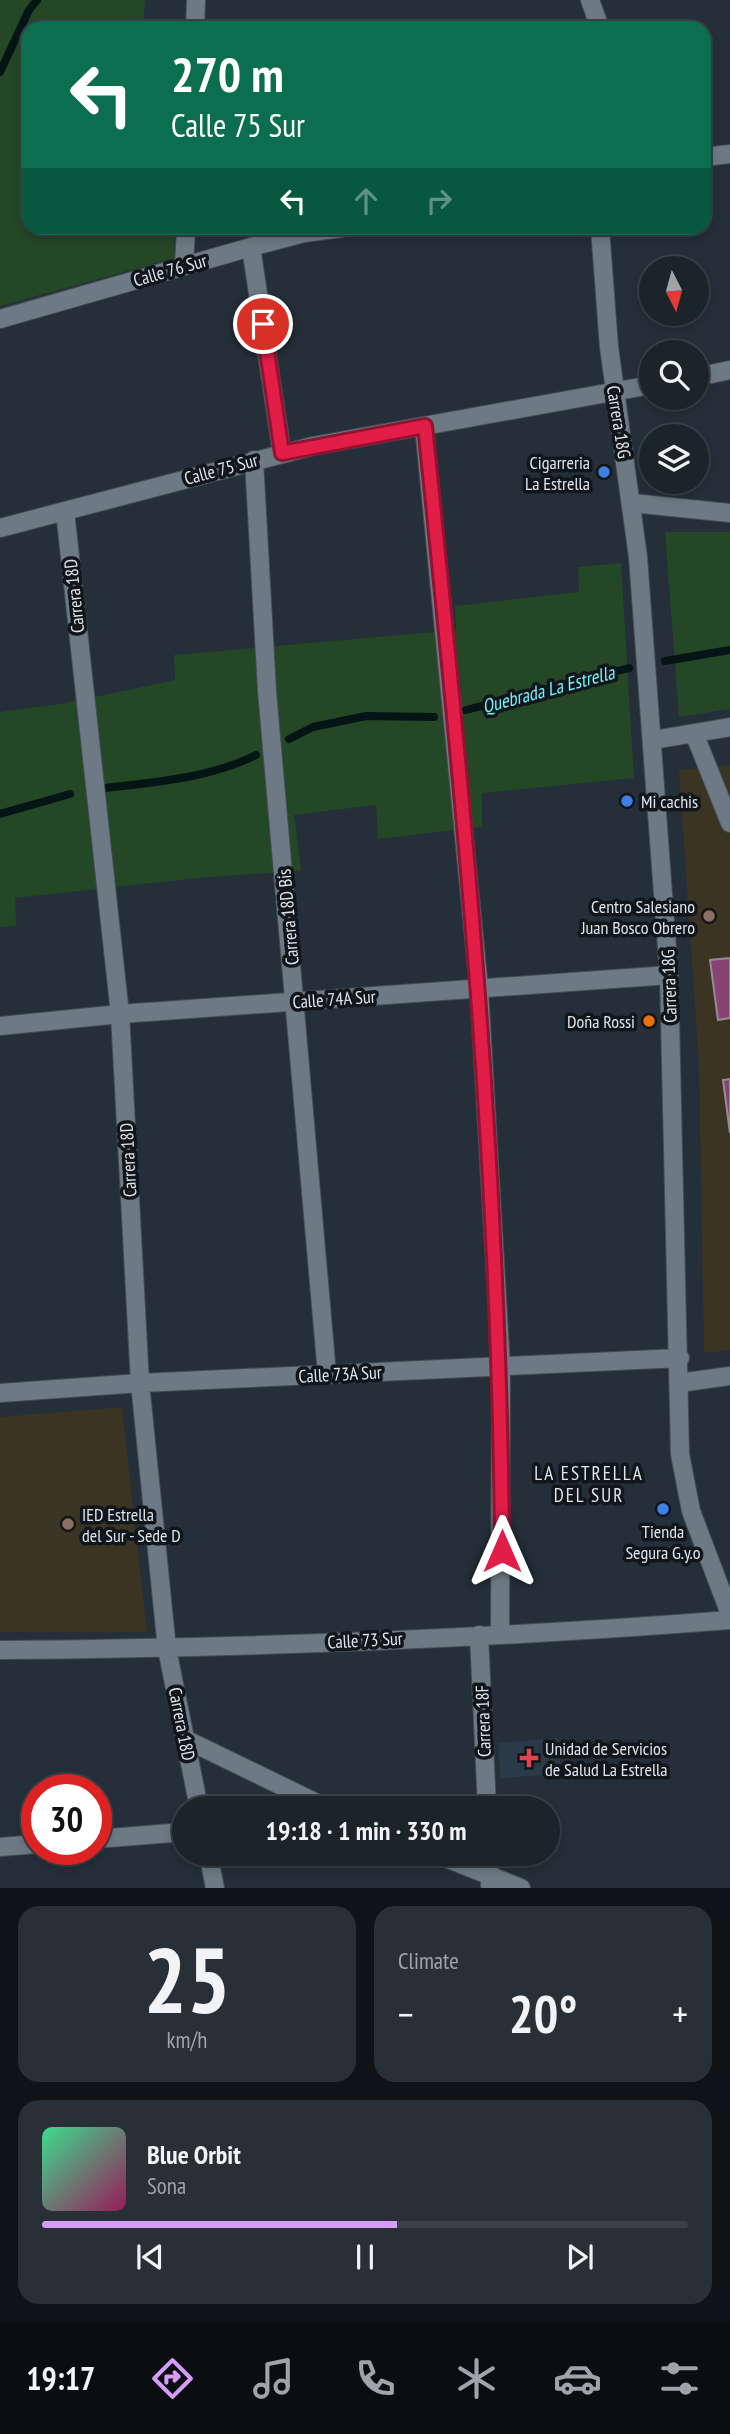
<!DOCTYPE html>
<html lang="en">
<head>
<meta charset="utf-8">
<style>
  :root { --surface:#1b232b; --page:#282f37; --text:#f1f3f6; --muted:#a0a4a9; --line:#394047; --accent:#d79bf9 }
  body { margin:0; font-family:"PT Sans Narrow",sans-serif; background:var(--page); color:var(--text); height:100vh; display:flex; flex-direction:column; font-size:26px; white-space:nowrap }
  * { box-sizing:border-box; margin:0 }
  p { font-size:23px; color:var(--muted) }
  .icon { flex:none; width:38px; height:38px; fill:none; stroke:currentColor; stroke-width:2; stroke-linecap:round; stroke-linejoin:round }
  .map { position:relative; height:1888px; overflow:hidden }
  .details { display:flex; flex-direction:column; gap:18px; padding:18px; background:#0f1318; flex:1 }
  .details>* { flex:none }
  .banner { position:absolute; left:21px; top:21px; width:690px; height:214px; border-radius:21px; box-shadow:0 4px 10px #0003,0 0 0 2px var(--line); background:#0b6e4f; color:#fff; overflow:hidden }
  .needle { width:46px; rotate:174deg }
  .controls { position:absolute; left:639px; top:256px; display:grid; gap:14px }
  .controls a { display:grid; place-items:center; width:70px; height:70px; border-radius:50%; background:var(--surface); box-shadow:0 4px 10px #0003,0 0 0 2px var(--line); font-size:35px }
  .speed { position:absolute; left:21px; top:1774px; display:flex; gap:14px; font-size:35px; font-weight:700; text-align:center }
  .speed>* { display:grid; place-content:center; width:91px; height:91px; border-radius:50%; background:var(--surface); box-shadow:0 4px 10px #0003,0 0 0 2px var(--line); line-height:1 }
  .speed .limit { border:10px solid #d22; background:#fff; color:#111 }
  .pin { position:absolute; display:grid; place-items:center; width:60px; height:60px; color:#fff; margin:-30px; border:4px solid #fff; border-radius:50%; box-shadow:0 2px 7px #0007 }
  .me { position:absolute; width:77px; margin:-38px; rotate:0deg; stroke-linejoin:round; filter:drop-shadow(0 0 5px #0008) }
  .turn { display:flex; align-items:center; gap:24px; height:147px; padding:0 35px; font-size:32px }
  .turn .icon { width:91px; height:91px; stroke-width:2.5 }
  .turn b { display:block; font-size:49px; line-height:60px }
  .lanes { display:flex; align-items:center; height:66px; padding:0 35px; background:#0003; justify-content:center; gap:35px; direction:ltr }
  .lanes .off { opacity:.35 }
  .big { font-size:52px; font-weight:700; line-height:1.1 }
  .details .widget { flex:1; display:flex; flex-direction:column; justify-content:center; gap:10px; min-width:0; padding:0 24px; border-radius:21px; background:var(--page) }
  .details .dial { align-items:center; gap:0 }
  .dial b { font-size:91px; line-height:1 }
  .song { display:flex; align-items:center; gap:21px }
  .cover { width:84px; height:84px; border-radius:10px; background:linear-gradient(135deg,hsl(150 70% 55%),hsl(330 70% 35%)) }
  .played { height:7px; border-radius:4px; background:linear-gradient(90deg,var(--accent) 55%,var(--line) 55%) }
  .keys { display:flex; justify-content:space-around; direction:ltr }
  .heat { display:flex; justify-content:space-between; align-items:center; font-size:38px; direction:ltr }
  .details .tiles { flex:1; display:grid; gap:18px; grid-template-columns:1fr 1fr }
  .widget:last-child { grid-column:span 2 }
  .trip { position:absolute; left:172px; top:1796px; width:388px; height:70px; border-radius:35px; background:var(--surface); box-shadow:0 4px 10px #0003,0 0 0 2px var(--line); font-weight:700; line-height:70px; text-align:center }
  .tabs { display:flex; height:112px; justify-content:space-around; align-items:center; background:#0b0e11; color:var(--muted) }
  .tabs .icon { width:49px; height:49px }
  .tabs .on { color:var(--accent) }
  .tabs b { font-size:32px; color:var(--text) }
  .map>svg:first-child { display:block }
  .built { fill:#2a3a48 }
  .education { fill:#3b3423 }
  .green { fill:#244726 }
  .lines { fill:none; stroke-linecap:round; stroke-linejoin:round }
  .stream { stroke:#051415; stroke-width:8 }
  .building { fill:#874373; stroke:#998993; stroke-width:2 }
  .minor-casing { stroke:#434d55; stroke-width:20 }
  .minor { stroke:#6d7a85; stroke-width:18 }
  .route-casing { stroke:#92132f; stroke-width:18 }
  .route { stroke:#e11d48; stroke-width:12 }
  .shop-dot { fill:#3f7fe0; stroke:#11161b; stroke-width:2.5 }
  .education-dot { fill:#8d6e63; stroke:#11161b; stroke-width:2.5 }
  .food-dot { fill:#e8710a; stroke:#11161b; stroke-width:2.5 }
  .health-dot { fill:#e0444e; stroke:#11161b; stroke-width:2.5 }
  .labels { text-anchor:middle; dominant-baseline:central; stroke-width:7; stroke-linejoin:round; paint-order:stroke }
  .street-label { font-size:18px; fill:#dee5ec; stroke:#11161b }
  .poi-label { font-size:18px; fill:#dee5ec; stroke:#11161b; text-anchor:end }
  .water-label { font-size:19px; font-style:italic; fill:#74f2fa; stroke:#11161b }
  .neighbourhood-label { font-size:19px; letter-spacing:2px; fill:#dee5ec; stroke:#11161b }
</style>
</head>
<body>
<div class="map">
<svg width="730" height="1888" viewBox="0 0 730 1888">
  <rect width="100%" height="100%" fill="#242f39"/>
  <path class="built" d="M558,1738l3,36 -61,4 -2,-35z"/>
  <path class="education" d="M730,765v585l-26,3 -5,-290 -20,-293z
    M122,1407l25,225h-147v-215z"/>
  <path class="green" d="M0,0h145l-2,28h-115v200h146l1,30 -175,48z
    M665,532h65v177l-51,8z
    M621,563l13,215 -152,15v34l-104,12 -2,-34 -82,10 7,56 -94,6 -192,21 1,28 -16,1v-215l61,-8 114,-24 -1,-25 282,-25 -1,-24 124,-14 -1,-25z"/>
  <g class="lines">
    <path class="stream" d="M0,72l29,-62 8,-10
      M665,661l65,-11
      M466,710l163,-42
      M289,739l24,-12 53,-11 68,1
      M106,788c50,-6 104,-10 150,-33
      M0,814l70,-20"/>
  </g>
  <path class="building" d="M730,958v60l-12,2 -8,-60z
    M730,1079v54l-7,-53z"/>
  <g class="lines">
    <g class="minor-casing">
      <path id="minor" d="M590,0l10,28
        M195,28l1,-28
        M704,157l26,-3
        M600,228l9,119 29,210 31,418 11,479 11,57 39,103
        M251,247l31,206
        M184,266l2,-38
        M0,319l251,-72 53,-14 38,-5
        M696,377l34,-7
        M424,426l55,563 22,378 -1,267
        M254,460l13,231 60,683
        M632,503l98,10
        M65,511l55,503 20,369 27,266 32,159
        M0,528l313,-82 338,-61
        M694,733l36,90
        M653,740l77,-13
        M0,1026l120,-12 549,-39
        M679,1383l51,-7
        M0,1393l140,-10 540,-25
        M479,1635l8,173
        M0,1650c243,-2 487,-11 730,-30
        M185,1739l142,69
        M96,1839l88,-7
        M0,1847l37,-3
        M208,1853l7,35
        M433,1853l88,35
        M489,1853l1,32"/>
    </g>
    <use href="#minor" class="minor"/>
  </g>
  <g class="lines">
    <g class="route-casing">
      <path id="route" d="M263,324l19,129 143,-27c39,374 75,748 77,1125"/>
    </g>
    <use href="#route" class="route"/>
  </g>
  <g class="shop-dot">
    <circle cx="604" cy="472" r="7"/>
    <circle cx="627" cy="801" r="7"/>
    <circle cx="663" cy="1509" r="7"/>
  </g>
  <g class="education-dot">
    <circle cx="709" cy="916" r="7"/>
    <circle cx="68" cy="1524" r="7"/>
  </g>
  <circle class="food-dot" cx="649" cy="1021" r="7"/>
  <path class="health-dot" d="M525.5 1747.5h7v7h7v7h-7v7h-7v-7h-7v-7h7z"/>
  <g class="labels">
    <g class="street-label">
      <text transform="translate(170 270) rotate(-16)">Calle 76 Sur</text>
      <text transform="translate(619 422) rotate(81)">Carrera 18G</text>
      <text transform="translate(221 469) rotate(-15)">Calle 75 Sur</text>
      <text transform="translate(74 596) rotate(-96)">Carrera 18D</text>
      <text transform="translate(288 917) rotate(-95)">Carrera 18D Bis</text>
      <text transform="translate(669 986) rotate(-92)">Carrera 18G</text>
      <text transform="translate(334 999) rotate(-4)">Calle 74A Sur</text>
      <text transform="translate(128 1160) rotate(-93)">Carrera 18D</text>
      <text transform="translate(340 1374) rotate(-3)">Calle 73A Sur</text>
      <text transform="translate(365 1640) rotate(-3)">Calle 73 Sur</text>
      <text transform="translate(483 1721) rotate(-92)">Carrera 18F</text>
      <text transform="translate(182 1724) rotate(79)">Carrera 18D</text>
    </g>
    <g class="poi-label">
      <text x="590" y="462">Cigarreria<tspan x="590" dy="21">La Estrella</tspan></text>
      <text x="641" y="801" text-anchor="start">Mi cachis</text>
      <text x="695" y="906">Centro Salesiano<tspan x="695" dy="21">Juan Bosco Obrero</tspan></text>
      <text x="635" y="1021">Doña Rossi</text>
      <text x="82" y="1514" text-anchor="start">IED Estrella<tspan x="82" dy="21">del Sur - Sede D</tspan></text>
      <text x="663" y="1531" text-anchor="middle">Tienda<tspan x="663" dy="21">Segura G.y.o</tspan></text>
      <text x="545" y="1748" text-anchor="start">Unidad de Servicios<tspan x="545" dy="21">de Salud La Estrella</tspan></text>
    </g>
    <g class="water-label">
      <text transform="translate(548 689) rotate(-15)">Quebrada La Estrella</text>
    </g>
    <g class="neighbourhood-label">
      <text x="589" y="1473">LA ESTRELLA<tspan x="589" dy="22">DEL SUR</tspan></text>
    </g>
  </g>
</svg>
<div class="controls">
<a><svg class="needle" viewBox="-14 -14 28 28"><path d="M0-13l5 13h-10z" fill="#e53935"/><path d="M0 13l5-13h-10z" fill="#a0a4a9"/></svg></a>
<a><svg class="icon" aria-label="search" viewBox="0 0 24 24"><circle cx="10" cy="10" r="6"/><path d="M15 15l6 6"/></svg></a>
<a><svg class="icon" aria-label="layers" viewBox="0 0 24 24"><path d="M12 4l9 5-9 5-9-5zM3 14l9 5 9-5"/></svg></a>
</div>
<div class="speed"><div class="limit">30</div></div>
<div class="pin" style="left:263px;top:324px;background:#d93025"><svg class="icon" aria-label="arrive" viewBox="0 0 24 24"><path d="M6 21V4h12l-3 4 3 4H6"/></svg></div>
<svg class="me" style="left:502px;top:1551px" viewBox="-20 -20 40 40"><path d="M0-17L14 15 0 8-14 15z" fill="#e11d48" stroke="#fff" stroke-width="4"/></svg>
<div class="trip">19:18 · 1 min · 330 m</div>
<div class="banner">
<div class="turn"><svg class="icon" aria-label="left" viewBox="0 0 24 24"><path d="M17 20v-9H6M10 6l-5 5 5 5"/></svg><div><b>270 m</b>Calle 75 Sur</div></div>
<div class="lanes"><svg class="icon" aria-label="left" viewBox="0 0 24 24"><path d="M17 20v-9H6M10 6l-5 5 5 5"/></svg><svg class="icon off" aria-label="ahead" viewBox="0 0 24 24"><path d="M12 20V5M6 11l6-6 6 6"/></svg><svg class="icon off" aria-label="right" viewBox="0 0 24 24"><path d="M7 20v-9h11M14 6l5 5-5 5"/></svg></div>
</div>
</div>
<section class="details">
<div class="tiles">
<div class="widget dial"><b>25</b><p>km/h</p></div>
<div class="widget"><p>Climate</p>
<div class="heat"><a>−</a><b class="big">20°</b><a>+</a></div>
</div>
<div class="widget">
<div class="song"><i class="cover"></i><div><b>Blue Orbit</b><p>Sona</p></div></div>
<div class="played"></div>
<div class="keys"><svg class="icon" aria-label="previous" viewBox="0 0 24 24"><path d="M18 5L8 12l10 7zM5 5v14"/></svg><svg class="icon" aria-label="pause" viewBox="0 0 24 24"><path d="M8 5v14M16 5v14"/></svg><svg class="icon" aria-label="next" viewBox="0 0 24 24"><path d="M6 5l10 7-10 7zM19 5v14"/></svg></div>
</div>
</div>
</section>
<nav class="tabs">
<b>19:17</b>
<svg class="icon on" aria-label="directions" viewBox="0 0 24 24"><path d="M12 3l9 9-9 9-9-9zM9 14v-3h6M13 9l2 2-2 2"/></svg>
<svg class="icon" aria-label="music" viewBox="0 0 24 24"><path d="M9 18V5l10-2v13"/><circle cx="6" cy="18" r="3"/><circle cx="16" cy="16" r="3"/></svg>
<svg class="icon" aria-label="phone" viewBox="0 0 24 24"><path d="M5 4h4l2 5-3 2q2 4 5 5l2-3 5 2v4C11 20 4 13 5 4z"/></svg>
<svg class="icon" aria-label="climate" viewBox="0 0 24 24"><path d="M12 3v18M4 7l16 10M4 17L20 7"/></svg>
<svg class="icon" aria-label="car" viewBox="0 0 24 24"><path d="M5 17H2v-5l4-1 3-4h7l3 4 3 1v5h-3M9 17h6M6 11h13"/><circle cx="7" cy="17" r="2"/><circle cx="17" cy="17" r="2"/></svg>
<svg class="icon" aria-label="filters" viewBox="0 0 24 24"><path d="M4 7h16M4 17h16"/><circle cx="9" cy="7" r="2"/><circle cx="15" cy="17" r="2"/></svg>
</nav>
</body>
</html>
